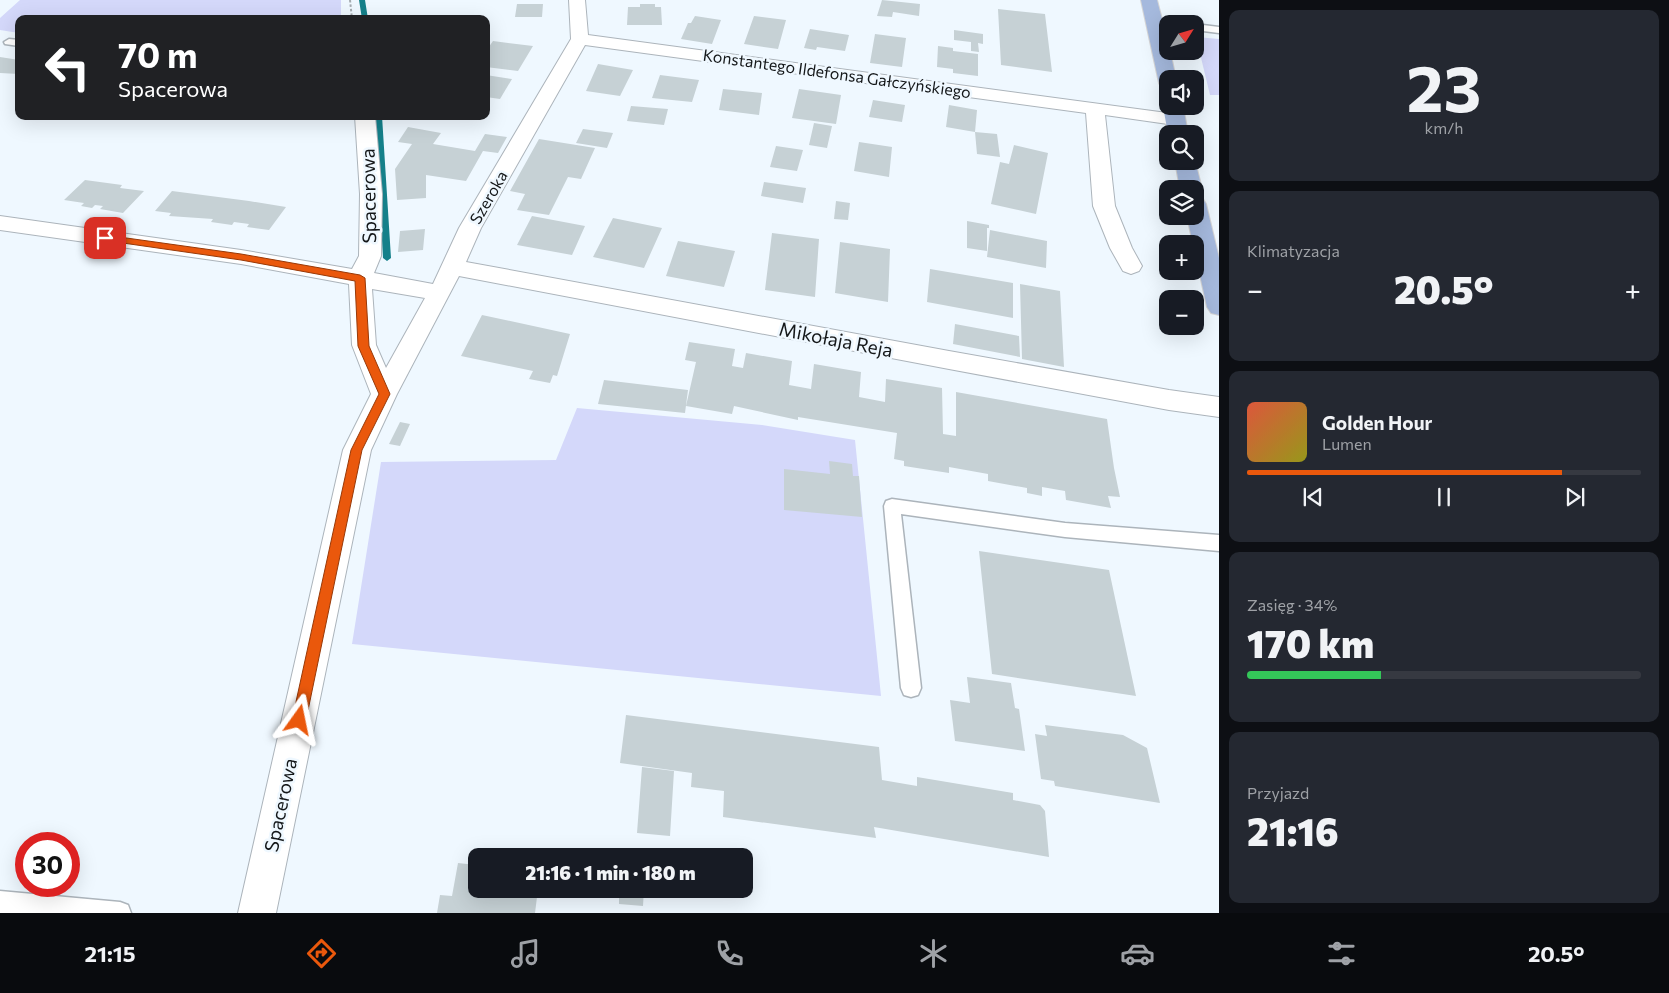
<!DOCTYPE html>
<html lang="pl">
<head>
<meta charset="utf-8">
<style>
  :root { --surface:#171b24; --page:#242831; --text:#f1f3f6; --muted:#9ea1a6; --line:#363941; --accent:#ea580c }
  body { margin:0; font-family:Commissioner,sans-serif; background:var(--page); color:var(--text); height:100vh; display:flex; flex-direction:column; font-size:19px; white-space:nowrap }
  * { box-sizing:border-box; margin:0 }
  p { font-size:16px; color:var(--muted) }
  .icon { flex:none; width:28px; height:28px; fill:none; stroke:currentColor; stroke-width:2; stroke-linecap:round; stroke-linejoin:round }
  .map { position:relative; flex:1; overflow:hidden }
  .drawer { display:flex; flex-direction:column; gap:10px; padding:10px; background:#0d0f14; width:450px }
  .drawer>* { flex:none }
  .guide { position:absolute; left:15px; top:15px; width:475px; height:105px; border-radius:10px; box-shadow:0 5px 20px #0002; background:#202124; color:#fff; overflow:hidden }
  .needle { width:32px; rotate:53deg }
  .controls { position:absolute; left:1159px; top:15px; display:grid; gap:10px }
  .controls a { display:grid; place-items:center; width:45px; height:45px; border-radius:10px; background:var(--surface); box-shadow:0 5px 20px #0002; font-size:25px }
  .speed { position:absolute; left:15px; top:832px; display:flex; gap:10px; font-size:25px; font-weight:700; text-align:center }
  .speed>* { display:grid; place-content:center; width:65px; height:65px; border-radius:50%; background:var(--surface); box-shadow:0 5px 20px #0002; line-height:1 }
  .speed .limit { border:8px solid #d22; background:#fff; color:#111 }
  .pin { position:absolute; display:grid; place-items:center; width:42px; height:42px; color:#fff; margin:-21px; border-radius:10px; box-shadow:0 2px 8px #0006 }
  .me { position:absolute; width:55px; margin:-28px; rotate:12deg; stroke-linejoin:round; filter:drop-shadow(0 0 4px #0008) }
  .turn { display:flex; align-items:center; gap:18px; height:105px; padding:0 20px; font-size:22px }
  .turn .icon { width:65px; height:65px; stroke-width:2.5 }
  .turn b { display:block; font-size:35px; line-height:42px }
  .big { font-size:38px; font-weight:800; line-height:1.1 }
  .drawer .card { flex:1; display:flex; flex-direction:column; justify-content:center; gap:8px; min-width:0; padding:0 18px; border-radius:10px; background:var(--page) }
  .drawer .dial { align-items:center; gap:0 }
  .dial b { font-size:65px; line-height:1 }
  .song { display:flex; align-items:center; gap:15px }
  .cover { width:60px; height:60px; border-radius:8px; background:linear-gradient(135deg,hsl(10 70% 55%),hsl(60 70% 35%)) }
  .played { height:5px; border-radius:2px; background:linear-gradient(90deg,var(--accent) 80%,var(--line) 80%) }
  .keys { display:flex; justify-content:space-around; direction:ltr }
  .heat { display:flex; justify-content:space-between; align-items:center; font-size:28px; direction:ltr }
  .charge { height:8px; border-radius:4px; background:linear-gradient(90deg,#34c759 34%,var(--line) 0) }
  .trip { position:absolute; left:468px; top:848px; width:285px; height:50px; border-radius:10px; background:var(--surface); box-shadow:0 5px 20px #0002; font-weight:800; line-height:50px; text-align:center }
  .tab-bar { display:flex; height:80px; justify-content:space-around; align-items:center; background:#090b0e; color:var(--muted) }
  .tab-bar .icon { width:35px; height:35px }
  .tab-bar .selected { color:var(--accent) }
  .tab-bar b { font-size:22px; color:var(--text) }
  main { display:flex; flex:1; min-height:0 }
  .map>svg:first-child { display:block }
  .green { fill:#d4d8fa }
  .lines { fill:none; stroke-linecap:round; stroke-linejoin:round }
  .stream { fill:#15808a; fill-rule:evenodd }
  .building { fill:#c6d1d5 }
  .lane-casing { stroke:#acb4bb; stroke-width:3 }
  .street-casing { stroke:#acb4bb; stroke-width:2 }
  .primary-casing { stroke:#d5d5d6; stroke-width:2 }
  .path { stroke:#a4abb0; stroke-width:2; stroke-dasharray:2.5 2; stroke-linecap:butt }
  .lane { fill:#fff; fill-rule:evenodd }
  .street { fill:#fff; fill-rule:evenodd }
  .primary { fill:#a5b9dd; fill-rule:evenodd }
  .route { fill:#ea580c; stroke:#983908 }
  .labels { text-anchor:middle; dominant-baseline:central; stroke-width:5; stroke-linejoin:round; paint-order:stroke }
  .far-street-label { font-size:16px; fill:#141719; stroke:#eff8ff }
  .street-label { font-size:19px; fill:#141719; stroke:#eff8ff }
</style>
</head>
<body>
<main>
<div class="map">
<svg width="1219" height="913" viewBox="0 0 1219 913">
  <rect width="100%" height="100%" fill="#eff8ff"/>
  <path class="green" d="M20,0h321v19h-322v14l-19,-3v-12z
    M1196,37l23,2v56h-9z
    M577,408l185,17 93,15 26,256 -529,-52 29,-182 175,-2z"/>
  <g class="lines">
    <path class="stream" d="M359,0h6l3,19h-6z
      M375,116h7l9,142 -4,3 -4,-3z"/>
  </g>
  <path class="building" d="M882,0l38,4 -1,12 -26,-4 -1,5 -15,-1z
    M517,4h26l-1,13h-27z
    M640,4h15v3h6l1,18h-35l1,-18h12z
    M998,9l47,5 7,58 -51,-7z
    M695,16l26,4 -9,24 -31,-5 7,-16h3z
    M754,16l32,4 -8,29 -34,-5z
    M810,29l39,6 -4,16 -28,-4 -1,3 -12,-2z
    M954,30l29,4v10l-5,-1 1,9 -8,-1v-9l-17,-2z
    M875,34l31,4 -4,29 -32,-4z
    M493,41l40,5 -15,25 -32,-4v-16z
    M938,46l15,2v3l25,3v22l-25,-3v-4l-16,-2z
    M0,57l19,3v14l-19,-1z
    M598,64l35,6 -13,26 -34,-5z
    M486,75l26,4 -12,20 -14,-2z
    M660,75l39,5 -7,22 -40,-4z
    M723,89l39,4 -3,22 -40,-5z
    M799,89l42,6 -5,29 -44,-6z
    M873,100l32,5 -3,17 -33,-5z
    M949,105l28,5 -2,22 -29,-5z
    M631,106l37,3 -4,16 -37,-4z
    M814,123l18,3 -5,22 -18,-3z
    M408,127l33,6 -8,11 42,7 10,-17 22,3 -9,16 -15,-2 -17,30 -40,-6v23l-29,2 -2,-31 17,-25 -14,-2z
    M583,129l30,4 -6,15 -31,-5z
    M975,132l22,2 3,23 -23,-3z
    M539,139l56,9 -14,31 -13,-2 -19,38 -32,-5 8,-16 -15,-3z
    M859,142l33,5 -3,30 -35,-6z
    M1014,145l34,8 -12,61 -45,-10 9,-42 9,2z
    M776,146l27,4 -6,21 -27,-4z
    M85,180l37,5 -2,3 24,3 -21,22 -23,-4 3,-3 -8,-1 -3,3 -11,-2 3,-3 -20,-3z
    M764,182l42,6 -3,15 -42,-7z
    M172,191l77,10 37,6 -17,23 -22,-3 2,-3 -15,-2 -2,3 -21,-3 2,-3 -44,-3 2,-3 -16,-2z
    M836,201l14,2 -2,17 -14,-1z
    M532,216l53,10 -13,29 -55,-10z
    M613,218l49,10 -18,40 -51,-11z
    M967,221l22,4v3h-2v23l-20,-3z
    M425,229l-2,21 -25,2 2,-21z
    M990,230l57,11 -1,27 -59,-11z
    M772,233l47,6 -4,58 -50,-7z
    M678,241l57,10 -11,36 -58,-11z
    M840,242l50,7 -2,53 -53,-9z
    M930,269l83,14v35l-86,-16z
    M1020,284l40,7 4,76 -42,-8z
    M482,315l88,19 -13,42 -4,-1 -3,8 -21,-4 4,-8 -72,-15z
    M955,324l64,12 1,21 -67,-13z
    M689,342l46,7 -3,17 11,2 3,-15 46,8 -3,24 22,4 3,-25 47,8 -2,25 26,5 1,-23 56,9 1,46 13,2v-44l151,27 7,49 6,29 -12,-1 3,12 -45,-8 -1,-9 -23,-4v9l-15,-3v-5l-39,-7v-7l-39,-7v6l-45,-7v-5l-10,-2 3,-26 -99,-16v3l-64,-14 -2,8 -46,-8 10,-44 -11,-2z
    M604,380l84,10 -3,23 -87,-9z
    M400,422l10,2 -10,22 -11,-2z
    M829,461l23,3 1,12h6l3,41 -78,-7v-41l46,5z
    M979,551l130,19 27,126 -144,-22z
    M967,677l44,6 4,25 4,1 6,42 -70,-10 -5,-41 20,3z
    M626,715l253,32 3,33 35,6v-9l96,16v7l27,5 5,6 4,46 -175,-30 2,11 -153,-21 1,-26 -33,-4 1,-14 -72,-10z
    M1045,725l78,10 24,13 13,55 -105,-17 -1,-5 -13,-2 -6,-45 12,2z
    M642,767l32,4 -4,65 -33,-3z
    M458,863l18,2v24h62l-3,24h-98l3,-18 12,1z
    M619,889h25l-1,17 -24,-2z"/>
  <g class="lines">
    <g class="lane-casing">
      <path id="lane" d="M1154,19l15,2 5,3h-6v3l-18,-3 -1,-2z
        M1195,24l24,3v6l-24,-3z
        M9,39l10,1v6l-14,-2 -1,-2z
        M892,499l173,24 154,12v16l-154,-14 -164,-23 20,174 -3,7 -7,2 -7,-2 -3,-7 -17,-182 2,-5z
        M0,891l120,11 8,3 3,8h-131z"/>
    </g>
    <g class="street-casing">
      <path id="street" d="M569,0h16l3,35 594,80 3,4 -3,4 -7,2 -70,-10 10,91 17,42 10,18 -3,5 -8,3 -8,-3 -13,-23 -17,-42 -7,-93 -501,-68 -104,183 -15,34 483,89 220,39 50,7v20l-50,-7 -220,-41 -490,-93 -62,118 -26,56 -95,463h-38l105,-463 28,-56 -19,-49 -3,-61 -108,-20 -241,-34v-14l241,34 111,19 7,-13 1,-62 -5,-78h20l7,78 -1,62 -7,17 59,11 26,-56 112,-189zM372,289l53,9 -39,70 -10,-23z"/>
    </g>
    <g class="primary-casing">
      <path id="primary" d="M1141,0h16l11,43v8h2l6,28h-8v9l-7,-1 -2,-4z
        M1168,102v4h15l5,28h-20l-5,-28z
        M1175,161h20l7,28 -4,5h-3v-5h-15z
        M1195,197l8,2 3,5 13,54v57l-8,-2 -4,-6 -12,-55v-8h-2l-6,-28h8z"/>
    </g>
    <path class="path" d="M350,0l2,19"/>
    <use href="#lane" class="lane"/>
    <use href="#street" class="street"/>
    <use href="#primary" class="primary"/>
  </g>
  <path class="route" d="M105,235l136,19 119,21 5,3 4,68 21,48 -28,56 -56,270 -2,5 -5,2 -5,-2 -2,-5 59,-270 28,-56 -21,-48 -3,-65 -114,-21 -139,-20v-4z"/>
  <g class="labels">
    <g class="far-street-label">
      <text transform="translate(837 73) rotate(8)">Konstantego Ildefonsa Gałczyńskiego</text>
      <text transform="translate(488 197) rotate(-60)">Szeroka</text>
    </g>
    <g class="street-label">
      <text transform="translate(368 196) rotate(-91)">Spacerowa</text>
      <text transform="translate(836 339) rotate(11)">Mikołaja Reja</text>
      <text transform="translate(280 805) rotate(-78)">Spacerowa</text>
    </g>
  </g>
</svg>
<div class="controls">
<a><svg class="needle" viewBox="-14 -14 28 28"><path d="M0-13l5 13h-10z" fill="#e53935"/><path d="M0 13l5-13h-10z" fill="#9ea1a6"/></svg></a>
<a><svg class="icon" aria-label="sound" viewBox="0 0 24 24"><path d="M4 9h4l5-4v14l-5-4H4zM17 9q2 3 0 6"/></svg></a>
<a><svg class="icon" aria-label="search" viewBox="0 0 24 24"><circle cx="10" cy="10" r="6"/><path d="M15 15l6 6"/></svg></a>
<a><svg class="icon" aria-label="layers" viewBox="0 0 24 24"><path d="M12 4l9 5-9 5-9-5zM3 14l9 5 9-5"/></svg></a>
<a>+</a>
<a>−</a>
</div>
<div class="speed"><div class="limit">30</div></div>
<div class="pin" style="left:105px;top:238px;background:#d93025"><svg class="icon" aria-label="arrive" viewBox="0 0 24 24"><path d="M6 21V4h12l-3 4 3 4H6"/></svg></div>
<svg class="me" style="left:299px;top:720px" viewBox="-20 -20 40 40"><path d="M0-17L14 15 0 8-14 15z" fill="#ea580c" stroke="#fff" stroke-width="4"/></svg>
<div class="trip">21:16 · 1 min · 180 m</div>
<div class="guide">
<div class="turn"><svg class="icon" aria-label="left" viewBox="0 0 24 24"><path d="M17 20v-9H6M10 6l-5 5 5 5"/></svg><div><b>70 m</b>Spacerowa</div></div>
</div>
</div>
<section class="drawer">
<div class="card dial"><b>23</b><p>km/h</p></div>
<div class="card"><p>Klimatyzacja</p>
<div class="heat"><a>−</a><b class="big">20.5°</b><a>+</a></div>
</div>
<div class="card">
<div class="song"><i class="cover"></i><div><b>Golden Hour</b><p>Lumen</p></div></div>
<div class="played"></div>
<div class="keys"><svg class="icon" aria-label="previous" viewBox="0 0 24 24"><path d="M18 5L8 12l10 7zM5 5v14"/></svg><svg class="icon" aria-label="pause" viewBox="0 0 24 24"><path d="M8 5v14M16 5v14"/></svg><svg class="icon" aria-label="next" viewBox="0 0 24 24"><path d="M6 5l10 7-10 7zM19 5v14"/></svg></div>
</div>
<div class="card"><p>Zasięg · 34%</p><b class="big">170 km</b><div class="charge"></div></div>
<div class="card"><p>Przyjazd</p><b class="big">21:16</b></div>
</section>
</main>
<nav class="tab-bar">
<b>21:15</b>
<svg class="icon selected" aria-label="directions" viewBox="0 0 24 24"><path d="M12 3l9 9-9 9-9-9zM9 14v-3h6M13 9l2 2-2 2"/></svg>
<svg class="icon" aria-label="music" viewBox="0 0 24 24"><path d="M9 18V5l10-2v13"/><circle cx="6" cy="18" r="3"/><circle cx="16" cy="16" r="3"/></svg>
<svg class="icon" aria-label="phone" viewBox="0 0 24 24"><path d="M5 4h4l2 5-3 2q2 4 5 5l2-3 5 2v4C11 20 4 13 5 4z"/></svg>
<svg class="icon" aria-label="climate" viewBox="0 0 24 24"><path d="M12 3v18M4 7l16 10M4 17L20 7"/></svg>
<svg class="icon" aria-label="car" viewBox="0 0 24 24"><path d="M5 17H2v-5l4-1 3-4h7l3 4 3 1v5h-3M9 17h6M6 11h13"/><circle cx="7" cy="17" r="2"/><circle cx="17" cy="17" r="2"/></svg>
<svg class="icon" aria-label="filters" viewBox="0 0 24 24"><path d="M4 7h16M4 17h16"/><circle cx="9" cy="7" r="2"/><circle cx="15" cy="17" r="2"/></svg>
<b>20.5°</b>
</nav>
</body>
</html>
